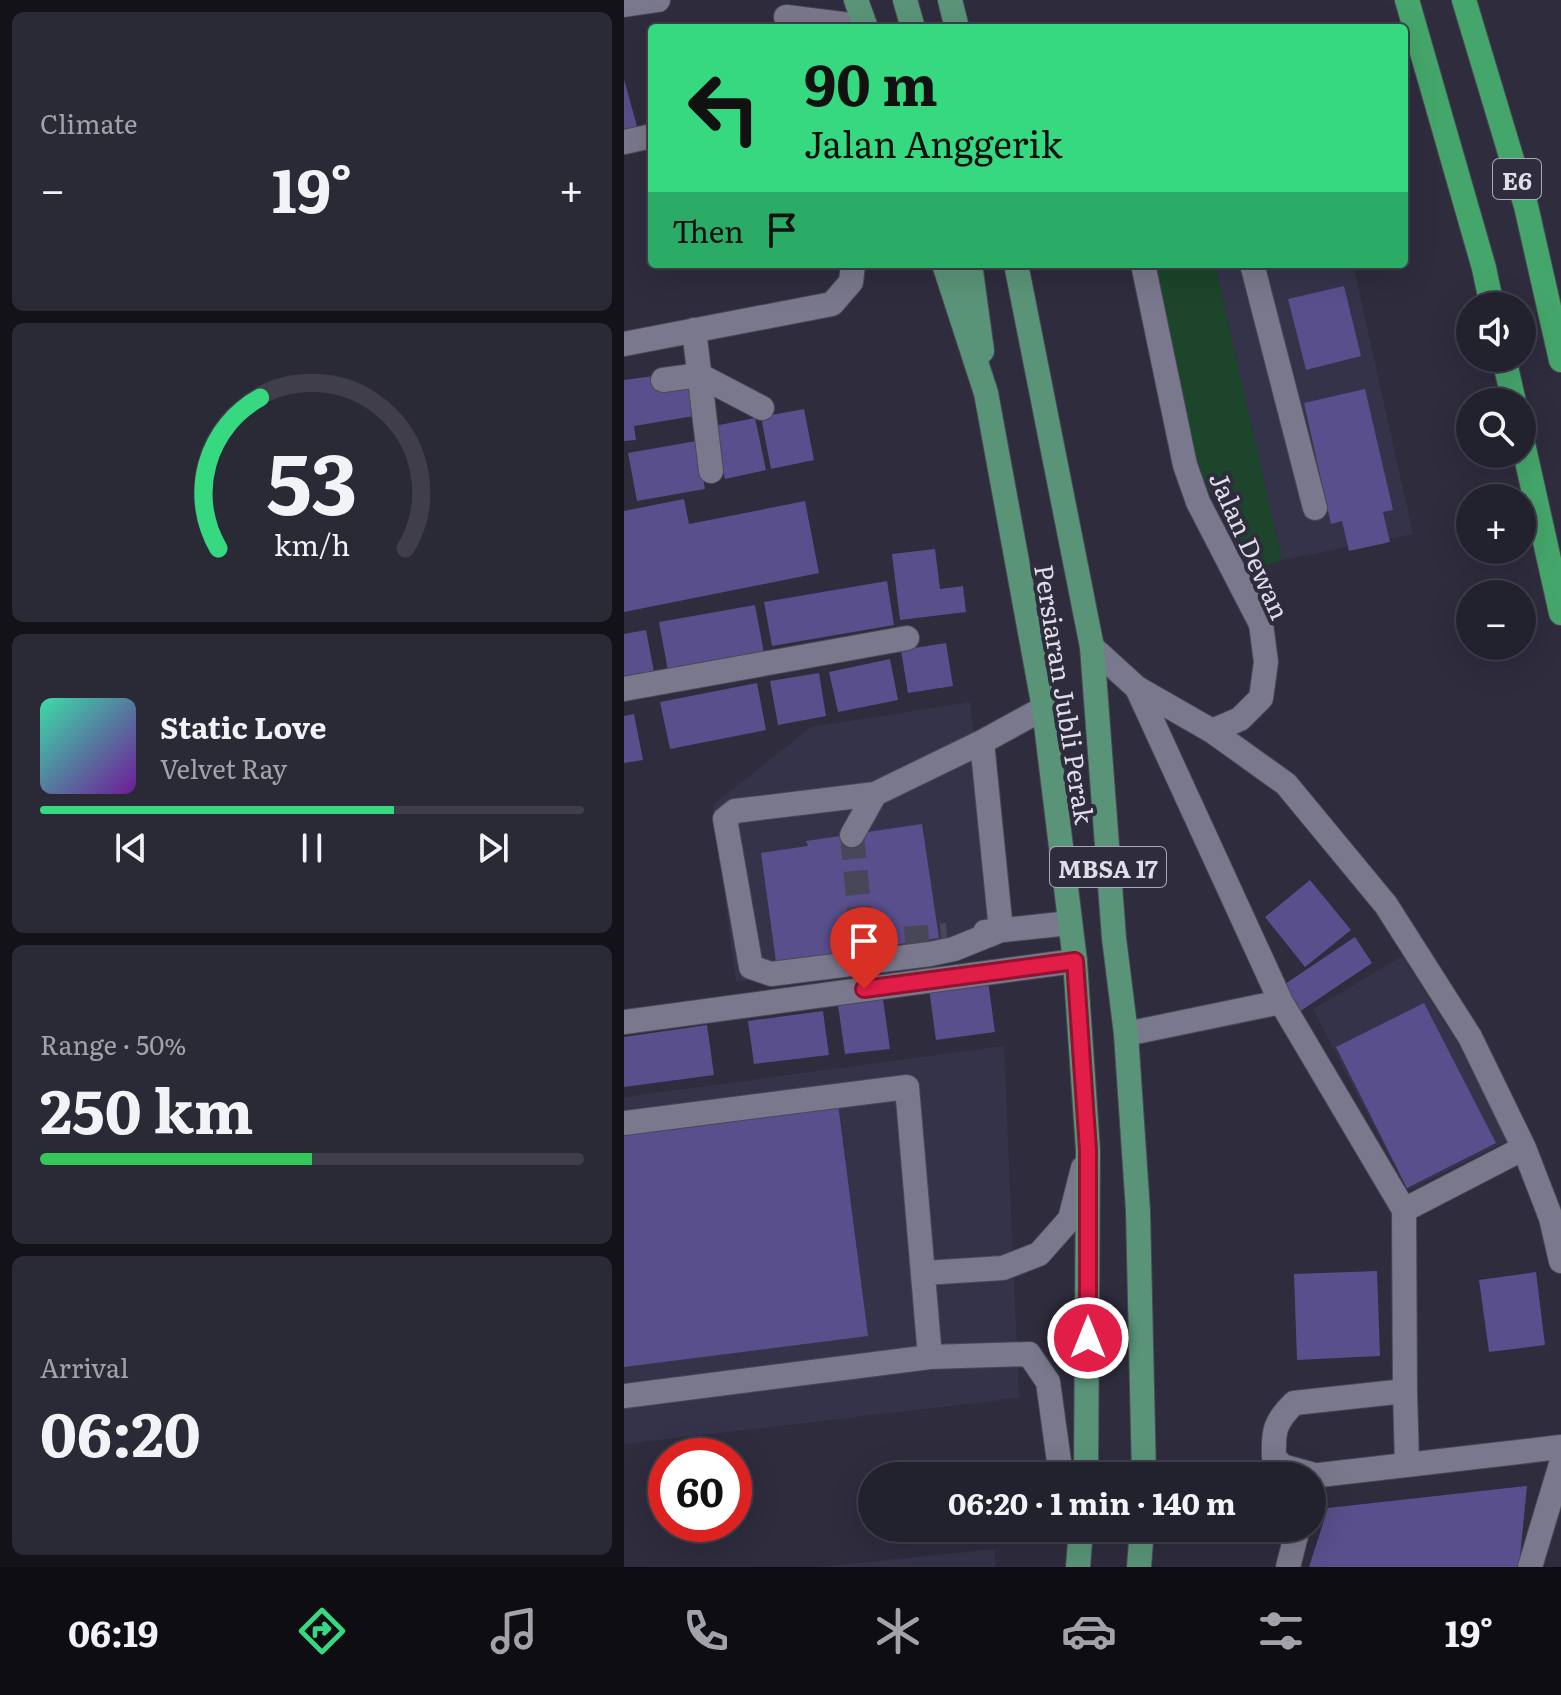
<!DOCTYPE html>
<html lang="en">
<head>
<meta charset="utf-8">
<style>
  :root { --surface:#22212e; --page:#2a2936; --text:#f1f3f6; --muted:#a2a3aa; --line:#3f3e4a; --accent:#36d880 }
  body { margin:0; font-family:Literata,serif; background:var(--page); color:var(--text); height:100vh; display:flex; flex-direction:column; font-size:30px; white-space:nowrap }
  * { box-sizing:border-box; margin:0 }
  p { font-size:26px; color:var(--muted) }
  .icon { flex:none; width:44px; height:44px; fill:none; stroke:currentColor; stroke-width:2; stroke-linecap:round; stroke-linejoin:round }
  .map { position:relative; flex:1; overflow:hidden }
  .drawer { display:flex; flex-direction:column; gap:12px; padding:12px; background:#131219; width:624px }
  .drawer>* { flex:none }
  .guide { position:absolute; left:24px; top:24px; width:760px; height:244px; border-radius:8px; box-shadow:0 8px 32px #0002,0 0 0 2px var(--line); background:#36d880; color:#111; overflow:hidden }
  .tools { position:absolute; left:832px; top:292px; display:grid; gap:16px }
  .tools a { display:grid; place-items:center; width:80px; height:80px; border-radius:50%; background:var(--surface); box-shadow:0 8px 32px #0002,0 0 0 2px var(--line); font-size:40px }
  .speed { position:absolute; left:24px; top:1438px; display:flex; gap:16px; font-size:40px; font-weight:700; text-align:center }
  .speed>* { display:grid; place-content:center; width:104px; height:104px; border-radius:50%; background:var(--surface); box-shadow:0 8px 32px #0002,0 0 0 2px var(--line); line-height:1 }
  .speed .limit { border:12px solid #d22; background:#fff; color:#111 }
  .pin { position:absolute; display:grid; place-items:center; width:68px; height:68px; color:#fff; margin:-82px -34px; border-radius:50% 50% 50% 0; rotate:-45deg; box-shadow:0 0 8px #0007 }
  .pin .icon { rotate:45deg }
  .me { position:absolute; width:88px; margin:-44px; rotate:0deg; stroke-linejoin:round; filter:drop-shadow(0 0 6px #0008) }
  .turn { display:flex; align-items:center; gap:28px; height:168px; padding:0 24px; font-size:36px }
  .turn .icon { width:104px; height:104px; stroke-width:2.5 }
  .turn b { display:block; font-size:56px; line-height:68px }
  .then { display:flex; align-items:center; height:76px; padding:0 24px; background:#0003; gap:16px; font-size:30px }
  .big { font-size:60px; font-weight:700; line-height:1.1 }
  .drawer .widget { flex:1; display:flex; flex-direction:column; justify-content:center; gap:12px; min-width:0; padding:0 28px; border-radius:12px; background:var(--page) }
  .drawer .dial { align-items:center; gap:0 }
  .dial svg { height:208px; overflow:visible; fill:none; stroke:var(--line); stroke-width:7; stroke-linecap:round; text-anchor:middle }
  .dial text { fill:var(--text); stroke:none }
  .song { display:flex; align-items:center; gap:24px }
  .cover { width:96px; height:96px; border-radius:12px; background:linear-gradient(135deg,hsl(160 70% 55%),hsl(280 70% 35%)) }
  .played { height:8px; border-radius:4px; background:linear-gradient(90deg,var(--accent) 65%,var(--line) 65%) }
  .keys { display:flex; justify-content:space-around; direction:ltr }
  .heat { display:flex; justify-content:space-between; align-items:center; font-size:44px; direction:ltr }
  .charge { height:12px; border-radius:6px; background:linear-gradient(90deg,#34c759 50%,var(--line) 0) }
  .trip { position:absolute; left:234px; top:1462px; width:468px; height:80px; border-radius:40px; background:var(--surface); box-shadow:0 8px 32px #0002,0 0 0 2px var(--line); font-weight:700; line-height:80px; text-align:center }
  .dock { display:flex; height:128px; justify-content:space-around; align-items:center; background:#0e0d12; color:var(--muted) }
  .dock .icon { width:56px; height:56px }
  .dock .selected { color:var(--accent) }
  .dock b { font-size:36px; color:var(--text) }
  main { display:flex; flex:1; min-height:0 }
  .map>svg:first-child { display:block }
  .built { fill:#35334a }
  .green { fill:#1c452b }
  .building { fill:#584f8c }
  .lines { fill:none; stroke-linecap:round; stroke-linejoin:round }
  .minor-tunnel { stroke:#484757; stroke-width:24; stroke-dasharray:24 12; stroke-linecap:butt }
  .minor-casing { stroke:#4a4856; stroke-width:26 }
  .major-casing { stroke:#4a4856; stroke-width:26 }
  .highway-casing { stroke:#4a4856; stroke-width:26 }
  .minor { stroke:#79788c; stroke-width:24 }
  .major { stroke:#5a9478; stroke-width:24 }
  .highway { stroke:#45a66b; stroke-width:24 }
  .route-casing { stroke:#92132f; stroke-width:20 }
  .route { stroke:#e11d48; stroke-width:14 }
  .labels { text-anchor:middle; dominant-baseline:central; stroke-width:8; stroke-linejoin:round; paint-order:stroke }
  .shield { fill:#2e2c3d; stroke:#a9a8b5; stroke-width:2 }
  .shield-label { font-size:24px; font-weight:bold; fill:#dedde8 }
  .street-label { font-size:26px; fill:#dedde8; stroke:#2e2c3d }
</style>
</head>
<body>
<main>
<section class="drawer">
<div class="widget"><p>Climate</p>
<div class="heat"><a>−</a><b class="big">19°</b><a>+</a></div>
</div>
<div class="widget dial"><svg viewBox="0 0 100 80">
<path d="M14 69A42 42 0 1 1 86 69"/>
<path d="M14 69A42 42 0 0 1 30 11" stroke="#36d880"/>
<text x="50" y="56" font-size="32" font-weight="700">53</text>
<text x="50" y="72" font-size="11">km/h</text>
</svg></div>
<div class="widget">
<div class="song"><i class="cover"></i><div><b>Static Love</b><p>Velvet Ray</p></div></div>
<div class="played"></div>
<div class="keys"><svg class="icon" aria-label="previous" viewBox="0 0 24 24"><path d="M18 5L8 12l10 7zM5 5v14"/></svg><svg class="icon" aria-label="pause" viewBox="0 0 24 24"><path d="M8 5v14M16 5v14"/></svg><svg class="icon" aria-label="next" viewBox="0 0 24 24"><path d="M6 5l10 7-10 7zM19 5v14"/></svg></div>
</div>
<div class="widget"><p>Range · 50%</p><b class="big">250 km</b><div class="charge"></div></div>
<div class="widget"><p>Arrival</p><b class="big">06:20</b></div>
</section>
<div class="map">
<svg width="937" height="1567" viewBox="0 0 937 1567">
  <rect width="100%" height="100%" fill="#2e2c3d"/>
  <path class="built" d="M591,264h138l60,270 -131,26z
    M346,702l29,245 -263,35 -23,-177 98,-78z
    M778,956l56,87 49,98 -100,50 -94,-182z
    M380,1046l15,352 -395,46v-347z
    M371,1549v18h-177z"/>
  <path class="green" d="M525,264h66l67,296 -26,9 -59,-99z"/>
  <path class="building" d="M0,79l14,51 -14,3z
    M720,286l17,70 -55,14 -18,-71z
    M29,376l3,13 33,-5 5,32 -60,10 2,14 -12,1v-61z
    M741,389l28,121 -10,2 7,30 -41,9 -7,-30 -11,3 -27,-121z
    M180,409l10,51 -43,9 -10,-52z
    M131,418l11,52 -41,9 -11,-53z
    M72,441l9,48 -68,12 -9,-48z
    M60,499l5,25 116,-23 14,72 -195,39v-101z
    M311,549l5,40 23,-3 3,26 -66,8 -8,-66z
    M263,581l7,44 -122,21 -8,-44z
    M131,605l9,48 -96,18 -9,-49z
    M22,630l8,42 -30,6v-44z
    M322,643l7,43 -45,7 -7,-43z
    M266,659l8,41 -60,12 -9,-40z
    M195,673l7,43 -48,9 -8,-44z
    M133,683l9,47 -96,19 -10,-47z
    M10,714l9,46 -19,3v-47z
    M298,824l17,114 -99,15 1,7 -64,9 -16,-116 47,-7 -2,-5z
    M686,880l41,50 -46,37 -40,-50z
    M731,937l17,26 -73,49 -17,-26z
    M364,981l7,51 -59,8 -7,-51z
    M259,999l7,50 -45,5 -7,-49z
    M800,1003l72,140 -89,45 -71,-141z
    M199,1011l6,44 -75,9 -6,-43z
    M83,1025l7,50 -90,12v-50z
    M214,1104l30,232 -244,31v-235z
    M753,1271l3,85 -83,4 -3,-86z
    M912,1272l9,73 -56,7 -10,-72z
    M903,1486l-8,81h-210l19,-59z"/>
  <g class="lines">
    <path class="minor-tunnel" d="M228,835l9,93 5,10 13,3 68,-6"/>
    <g class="minor-casing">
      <path id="minor" d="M0,5l34,-5
        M162,17l80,10
        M0,142l28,-6
        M519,264l42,201 13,37 63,122 5,38 -5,36 -21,21 -28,12
        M628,264l63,244
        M70,330l17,141
        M0,344l208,-40 19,-22 2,-18
        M39,380l36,-5 63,33
        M468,647l45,41 75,43 74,53 100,121 84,132 54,111 27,70 10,43
        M513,688l144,314 123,208 120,-62
        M0,689l283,-51
        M251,794l-140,17 -10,8 26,148 20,7 159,-20 24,-5 47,-19 -19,-188
        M228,835l23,-41 107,-52 62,-34
        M361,932l85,-9
        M0,1022l451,-61
        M502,1034l155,-32
        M0,1123l283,-36 23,270
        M300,1273l79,-5 36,-14 31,-35 13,-51
        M781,1391l2,73
        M0,1396l306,-39 99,-3 19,28 13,94
        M687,1474l-29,-8 -8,-9c-1,-27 1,-35 20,-54l111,-12 -1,-181
        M687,1476l250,-29
        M664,1567l10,-39
        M906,1567l31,-103"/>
    </g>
    <g class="major-casing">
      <path id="major" d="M232,0l10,28
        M281,0l8,28
        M326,0l7,28
        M320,264l42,129 58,315 31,253 13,189 -2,326
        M346,264l12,87
        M392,264l76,383 22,291 12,96 12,177 6,265
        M454,1567l3,-39
        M515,1567l3,-39"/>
    </g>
    <g class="highway-casing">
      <path id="highway" d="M783,0l77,268 8,38
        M840,0l62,206 35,154
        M880,358l10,44
        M898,439l39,174"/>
    </g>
    <use href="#minor" class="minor"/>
    <use href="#major" class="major"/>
    <use href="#highway" class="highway"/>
  </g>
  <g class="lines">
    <g class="route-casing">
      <path id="route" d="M240,989l211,-28 13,189v188"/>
    </g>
    <use href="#route" class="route"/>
  </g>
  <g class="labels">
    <g class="shield">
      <rect x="869" y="159" width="48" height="40" rx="6"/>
      <rect x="426" y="847" width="116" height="40" rx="6"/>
    </g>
    <g class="shield-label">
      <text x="893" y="179">E6</text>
      <text x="484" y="867">MBSA 17</text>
    </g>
    <g class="street-label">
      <text transform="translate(627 545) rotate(66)">Jalan Dewan</text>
      <text transform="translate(442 694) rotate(81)">Persiaran Jubli Perak</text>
    </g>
  </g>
</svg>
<div class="tools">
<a><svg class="icon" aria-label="sound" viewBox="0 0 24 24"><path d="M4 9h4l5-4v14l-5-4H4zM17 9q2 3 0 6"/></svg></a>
<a><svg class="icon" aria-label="search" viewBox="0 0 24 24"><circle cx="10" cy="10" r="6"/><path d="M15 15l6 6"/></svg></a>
<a>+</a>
<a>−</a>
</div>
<div class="speed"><div class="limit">60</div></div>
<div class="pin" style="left:240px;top:989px;background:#d93025"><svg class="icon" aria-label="arrive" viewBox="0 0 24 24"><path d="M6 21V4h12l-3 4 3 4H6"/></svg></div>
<svg class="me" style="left:464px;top:1338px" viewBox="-20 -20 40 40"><circle r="17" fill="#e11d48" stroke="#fff" stroke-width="3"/><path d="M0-11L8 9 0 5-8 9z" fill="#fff"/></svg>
<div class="trip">06:20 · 1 min · 140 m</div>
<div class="guide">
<div class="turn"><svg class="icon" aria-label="left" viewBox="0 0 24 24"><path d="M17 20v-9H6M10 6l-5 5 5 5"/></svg><div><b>90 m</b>Jalan Anggerik</div></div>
<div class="then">Then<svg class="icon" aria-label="arrive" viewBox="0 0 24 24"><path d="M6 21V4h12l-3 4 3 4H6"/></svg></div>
</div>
</div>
</main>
<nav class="dock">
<b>06:19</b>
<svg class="icon selected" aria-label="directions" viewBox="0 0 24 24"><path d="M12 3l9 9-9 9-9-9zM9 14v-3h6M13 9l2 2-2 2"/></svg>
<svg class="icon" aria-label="music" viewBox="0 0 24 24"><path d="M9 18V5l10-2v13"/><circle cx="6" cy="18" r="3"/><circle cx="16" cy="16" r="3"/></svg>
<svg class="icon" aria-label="phone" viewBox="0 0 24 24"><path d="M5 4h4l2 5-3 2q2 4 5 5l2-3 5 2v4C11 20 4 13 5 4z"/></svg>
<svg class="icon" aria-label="climate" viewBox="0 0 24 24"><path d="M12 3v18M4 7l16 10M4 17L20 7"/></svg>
<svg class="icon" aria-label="car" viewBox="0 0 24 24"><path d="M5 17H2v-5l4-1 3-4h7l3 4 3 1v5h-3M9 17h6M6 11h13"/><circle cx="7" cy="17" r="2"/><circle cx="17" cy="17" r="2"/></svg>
<svg class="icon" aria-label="filters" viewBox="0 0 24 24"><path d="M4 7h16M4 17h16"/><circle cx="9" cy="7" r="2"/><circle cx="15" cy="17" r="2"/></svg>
<b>19°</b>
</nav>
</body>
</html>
